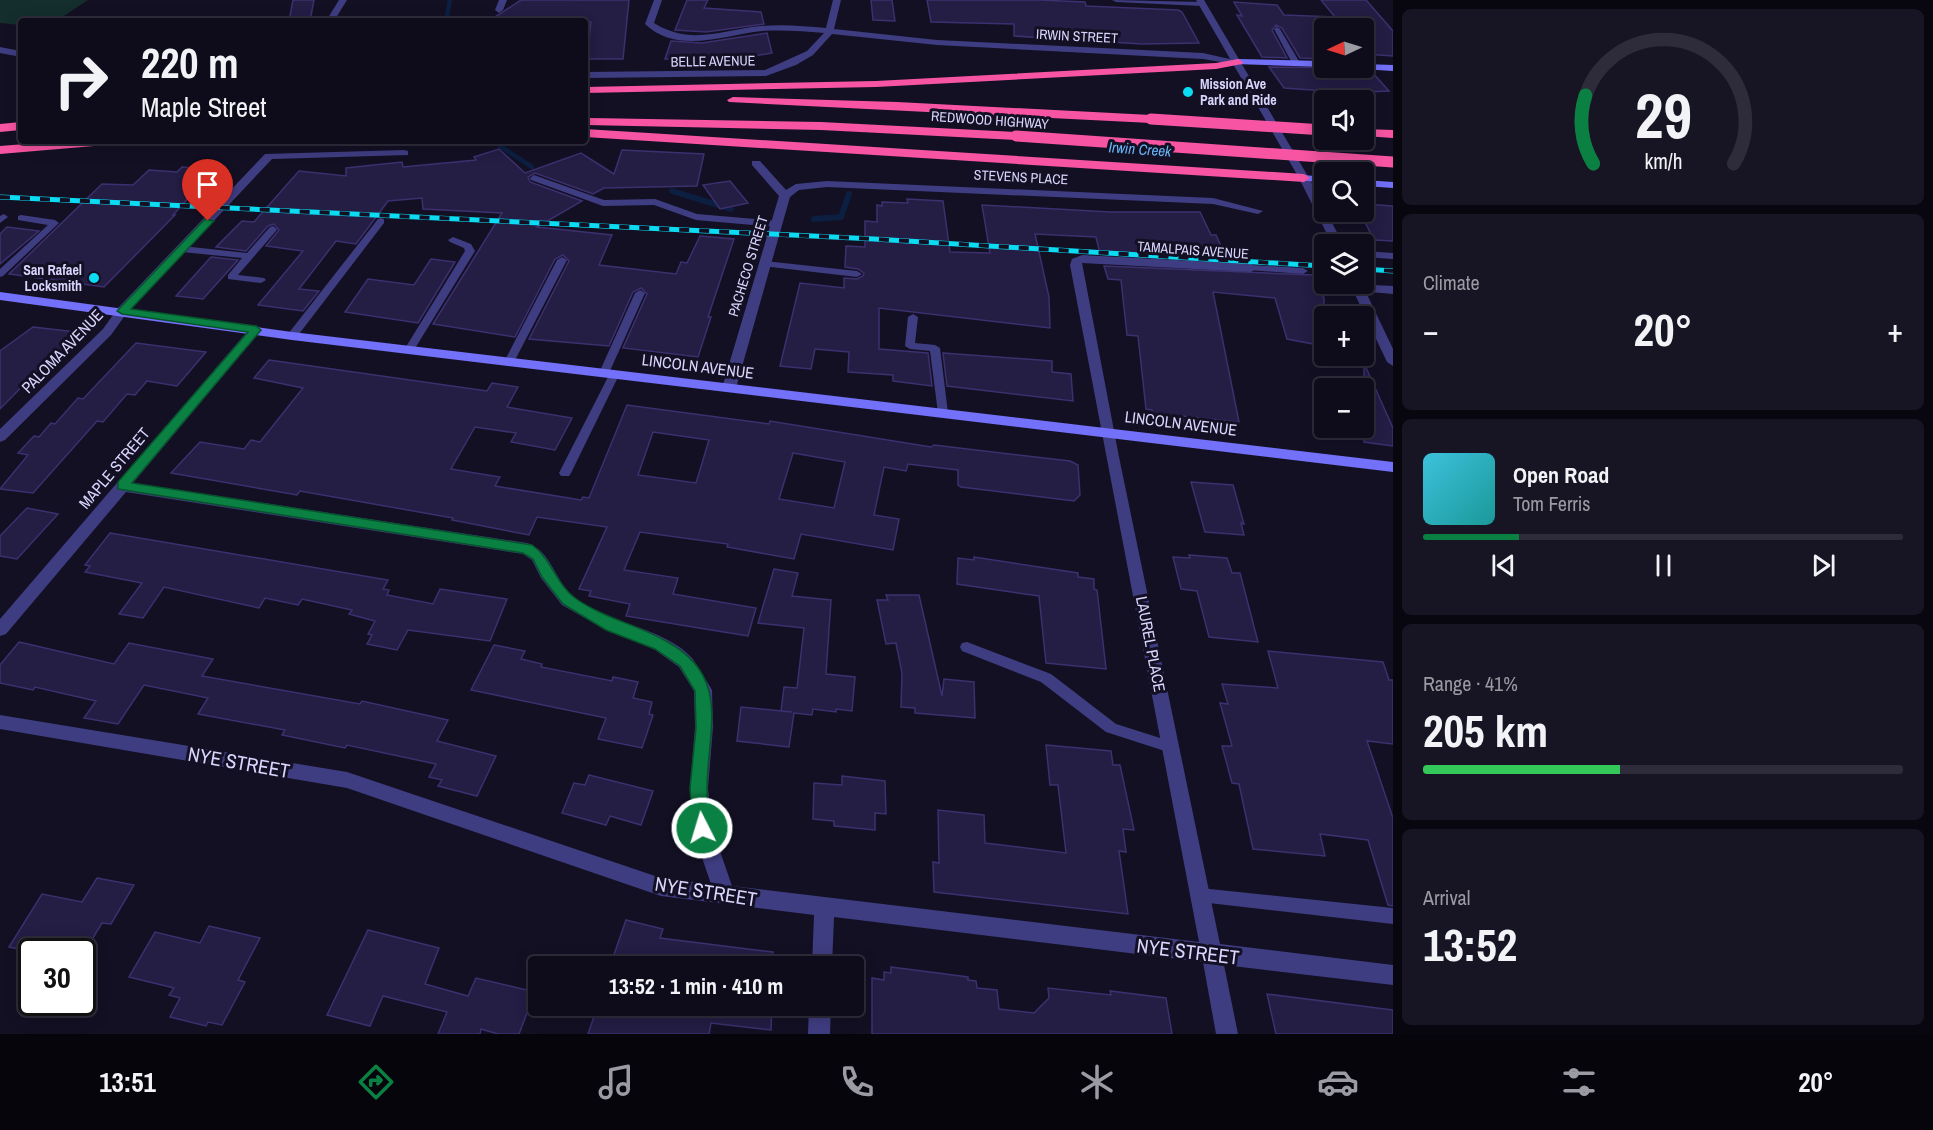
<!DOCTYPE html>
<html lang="en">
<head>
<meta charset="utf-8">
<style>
  :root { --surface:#0e0c1b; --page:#171524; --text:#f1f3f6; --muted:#9b9ba3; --line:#2e2c3a; --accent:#0b8043 }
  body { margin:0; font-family:"Archivo Narrow",sans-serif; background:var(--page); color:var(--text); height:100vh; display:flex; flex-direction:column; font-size:22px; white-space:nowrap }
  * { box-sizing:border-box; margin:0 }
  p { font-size:20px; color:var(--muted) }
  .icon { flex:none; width:33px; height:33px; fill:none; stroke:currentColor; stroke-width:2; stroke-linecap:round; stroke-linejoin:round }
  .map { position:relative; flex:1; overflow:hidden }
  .panel { display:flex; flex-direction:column; gap:9px; padding:9px; background:#08070f; width:540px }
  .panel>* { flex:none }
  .banner { position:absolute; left:18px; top:18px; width:570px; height:126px; border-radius:6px; box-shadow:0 3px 15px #0003,0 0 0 2px var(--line); background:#0e0c1b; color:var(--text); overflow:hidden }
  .needle { width:39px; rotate:266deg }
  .fabs { position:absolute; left:1314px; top:18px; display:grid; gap:12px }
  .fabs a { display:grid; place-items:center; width:60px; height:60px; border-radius:6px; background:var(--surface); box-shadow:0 3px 15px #0003,0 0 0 2px var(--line); font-size:30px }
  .speed { position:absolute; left:18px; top:938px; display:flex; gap:12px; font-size:30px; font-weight:700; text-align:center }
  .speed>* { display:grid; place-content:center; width:78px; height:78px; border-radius:50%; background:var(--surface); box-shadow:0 3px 15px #0003,0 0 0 2px var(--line); line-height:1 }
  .speed .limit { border:3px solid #111; border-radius:9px; background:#fff; color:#111 }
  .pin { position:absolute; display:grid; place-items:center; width:51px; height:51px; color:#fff; margin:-62px -26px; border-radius:50% 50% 50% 0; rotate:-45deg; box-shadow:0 0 6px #0007 }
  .pin .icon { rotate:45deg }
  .me { position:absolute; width:66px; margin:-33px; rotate:355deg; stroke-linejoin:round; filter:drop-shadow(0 0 4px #0008) }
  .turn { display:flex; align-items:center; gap:21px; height:126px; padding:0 24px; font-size:27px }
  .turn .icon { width:78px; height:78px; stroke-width:2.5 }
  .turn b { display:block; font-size:42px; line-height:51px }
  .big { font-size:45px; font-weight:700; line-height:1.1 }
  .panel .tile { flex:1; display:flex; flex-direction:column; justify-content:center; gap:9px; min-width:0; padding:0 21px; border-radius:9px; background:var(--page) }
  .panel .dial { align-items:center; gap:0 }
  .dial svg { height:156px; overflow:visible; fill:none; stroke:var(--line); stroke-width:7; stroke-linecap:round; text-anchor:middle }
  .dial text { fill:var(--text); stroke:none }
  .song { display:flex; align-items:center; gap:18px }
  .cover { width:72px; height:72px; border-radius:9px; background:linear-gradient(135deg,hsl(190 70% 55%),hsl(180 70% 35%)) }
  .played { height:6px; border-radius:3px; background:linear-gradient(90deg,var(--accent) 20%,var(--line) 20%) }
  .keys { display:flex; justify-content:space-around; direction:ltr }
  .heat { display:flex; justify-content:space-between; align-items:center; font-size:33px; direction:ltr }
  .charge { height:9px; border-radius:4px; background:linear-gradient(90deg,#34c759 41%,var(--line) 0) }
  .trip { position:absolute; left:528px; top:956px; width:336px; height:60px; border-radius:6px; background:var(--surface); box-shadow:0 3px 15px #0003,0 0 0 2px var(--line); font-weight:700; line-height:60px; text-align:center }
  .dock { display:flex; height:96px; justify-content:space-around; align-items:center; background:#06050b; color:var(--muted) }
  .dock .icon { width:42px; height:42px }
  .dock .on { color:var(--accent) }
  .dock b { font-size:27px; color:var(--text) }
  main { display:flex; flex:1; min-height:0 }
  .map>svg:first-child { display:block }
  .green { fill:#132e2d }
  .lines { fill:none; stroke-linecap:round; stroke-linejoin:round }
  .stream-far1 { stroke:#0c1f41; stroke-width:4.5 }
  .stream { stroke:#0c1f41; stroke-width:6 }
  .building { fill:#241d44; stroke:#3c306f; stroke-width:1.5; fill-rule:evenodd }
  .service { fill:#3f3d81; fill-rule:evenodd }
  .minor { fill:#3f3d81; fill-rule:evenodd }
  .tertiary { fill:#3f3d81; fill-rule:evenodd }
  .secondary { fill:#7370f9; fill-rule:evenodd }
  .motorway { fill:#f755a3; fill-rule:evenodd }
  .rail-casing { stroke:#0bdcf3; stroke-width:5 }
  .rail { stroke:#131024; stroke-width:4; stroke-dasharray:10; stroke-linecap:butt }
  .motorway-bridge { stroke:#f755a3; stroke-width:11 }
  .route { fill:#0b8043; stroke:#07532c; stroke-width:1.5 }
  .poi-dot { fill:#0bdcf3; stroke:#131024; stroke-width:2 }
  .labels { text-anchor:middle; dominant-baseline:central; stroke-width:6; stroke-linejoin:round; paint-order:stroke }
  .far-street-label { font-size:14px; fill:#d9d5fd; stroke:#131024 }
  .far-poi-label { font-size:14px; font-weight:bold; fill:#d9d5fd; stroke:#131024; text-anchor:start }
  .far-water-label { font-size:15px; font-style:italic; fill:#68b6f8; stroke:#131024 }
  .street-label { font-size:16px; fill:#d9d5fd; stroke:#131024 }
  .near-street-label { font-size:20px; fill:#d9d5fd; stroke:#131024 }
</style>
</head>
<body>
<main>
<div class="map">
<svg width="1393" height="1034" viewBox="0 0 1393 1034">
  <rect width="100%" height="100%" fill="#131024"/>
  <path class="green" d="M0,0h88l-32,21h-35v4l-21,-2z"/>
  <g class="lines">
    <path class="stream-far1" d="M446,21l4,-21
      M497,144l35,23"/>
    <path class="stream" d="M672,191l59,18
      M814,219l27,-2 8,-23"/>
  </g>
  <path class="building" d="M293,0h21l-4,21h-21z
    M521,0h108l-6,59h-36l4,-37 -102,-1z
    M687,0h21l-4,8 57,4 3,12 -58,8 -31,-2z
    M871,0h21l3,21 -22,-1z
    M927,0h113l45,2 1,4 92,4 4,2 17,31 -57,1 -128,-8v-12l-83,-2z
    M1321,0h45l27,31v25l-29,-2v-26h-40v31l-24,-1 -18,-30 -6,-3 -4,5 15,28 -25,-1 -25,-42 5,1 -8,-14 43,3 7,10 51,2z
    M767,33l5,20 -18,3 1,3 -54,3v-2l-36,-1 6,-18 31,2z
    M1269,67l90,1 2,3 11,1 17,19 -23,1 1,2 -83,-6z
    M499,149l26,24 56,-20 33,21 8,-24 82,4 -7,32 -93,2 -11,6 -58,-21 -7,4 2,5 52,19 -45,26 75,8 -13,30 77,9 5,-12 6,1 13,-27 34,3 -26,78h3l-13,40 -75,-9 24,-54 -6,-6 -8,4 -24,54 -80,-7 40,-78 -6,-6 -8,4 -40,78 -82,-13 69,-111 -79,-4 -1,-11 -34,3 -32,43 -20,-3 -37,48 20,2 -16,20 -45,-6 45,-54 -37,-5 13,-16 -5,-6 -6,2 -22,25 -30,-4 26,-26 12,1 45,-51 47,5v-8l56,-6 1,5 73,-7 -2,-3z
    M182,167l24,2 -3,3 8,1 -38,42h2l-71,72 -95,-13 93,-90 31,1 16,-15 28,2z
    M730,181l18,22 -28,6 -17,-24z
    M907,199l36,2 7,51 40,1 -8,-48 128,7h90l11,23h5l11,25 -127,-6 -4,-17 -61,-3 14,63 1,31 -171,-20v41l49,4 4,33 -39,-5v-6l-45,-3 1,-20 -34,-3 -4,20 -31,-3 20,-83 44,5v-10l13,1 6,-3 1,-3 -6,-4 -13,-2 1,-21 19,1v-26l12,1v-17l5,1v-4l26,1z
    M1364,204l29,2v35l-19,-1 -10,-20z
    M7,227l32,4 -39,33v-30z
    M211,257l27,3 -35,39 -27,-3z
    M431,259l24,3 -37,61 -73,-11 23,-33 46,6z
    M1104,266l209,9 11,23v48l-37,-7 -12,-41 -62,-6 26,130 -56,-6 1,6 -31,-4 -1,-8 -6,-1 -8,-73 -11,-1 -6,-55 -13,-1z
    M33,327l52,6 -24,25 -10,-1 -51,52v-58z
    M136,343l70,9 -29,34 -30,-5 -12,14 -8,-1 -24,28 -6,-1 -64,72 -33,-4 28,-34 -10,-2 16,-17 5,1 12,-14 4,1 23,-26 5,1z
    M943,353l109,8v11l19,2 2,27 -126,-15z
    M269,360l218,31 5,-8 26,4 -11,20 65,11 -17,32 -44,-8 5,-9 -41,-6 -24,42 49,8 -5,9 86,14 2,-3 6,1 38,-93 142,19 1,-3 161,26 3,-2 136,16 8,4 2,30 -6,6 -113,-14 -3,-2v-15l-50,-6 -2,7 -22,-4 -10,48 25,4 -6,31 -92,-16 -7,25 -67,-12 1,-3 -88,-12 -16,38 54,8 -5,16 83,14 -8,28 -43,-7 -79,-13 4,-12 -41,-8 2,-5 -12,-2 28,-62 -70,-10 -8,18 -77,-15 1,-2 -153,-27 -3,4 -126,-22 29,-31 44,7 7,-9 9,2 43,-54 -49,-10zM653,432l56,8 -13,43 -58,-8zM793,453l52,9 -11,46 -55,-9z
    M1364,363l29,65v18l-29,-4z
    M1191,482l42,3 11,39 -3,-1 3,12 -39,-3z
    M27,508l31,6 -41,45 -17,-3v-20z
    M110,533l278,47 -5,9 6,1 -2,5 46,9 7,-15 67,10 -17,42 -82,-11 -11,20 -30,-6 5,-9 -4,-1 7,-13 -26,-7 3,-4 -50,-11 -4,6 -33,-7 -6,10 -95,-21 -21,31 -24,-4 23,-31 -57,-11 5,-6 -5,-1z
    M1189,555l38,3 5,15h8l18,69 -49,-5 -12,-46 -16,-2 -8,-32 17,1z
    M974,557l104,16v4l16,2v10l3,1 9,79 -60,-6 -7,-67 -82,-12 1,-26 16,2z
    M774,569l24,4 -6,23 39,4 -5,74 29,3 -3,34 -16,-2v3l-23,-3 -1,6 -18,-2 -5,34 -52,-6 4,-34 51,5 -11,-1 3,-24 13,1 7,-60 -46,-5z
    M886,595h33l23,101 2,-17 30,3 1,36 -60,-5v-5l-14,-1 1,-34 -6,-30 -10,1 -9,-44h11z
    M19,642l95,22 15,-21 84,16 -11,17 158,28 2,-3 86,19 -11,21 59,15 -19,40 -39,-10 4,-6 -13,-3 7,-13 -89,-19 -2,3 -63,-13 3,-5 -87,-16 10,-16 -64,-13 -26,39 -34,-6 12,-17 -61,-14 -2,3 -33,-7v-18z
    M494,645l31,6 -4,8 21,5 -1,3 71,14 1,-4 25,5 -5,16 19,4 -3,12 4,1 -11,33 -44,-9 8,-21 -135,-28z
    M1268,651l115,11 6,18h4v64l-26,-3 26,77v88l-5,-1 -20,-65 -48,-6 5,22 -72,-7 -14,-65 -7,-1 -10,-37h10l-12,-43 8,1 -6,-20 56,4z
    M1046,745l65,6 2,14h7l14,65 -11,-1 3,23 -7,-1 9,63 -194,-22 -1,-30 6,1 -1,-53 46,5 1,28 81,10 -8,-68h-8z
    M589,775l64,16 -12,34 -31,-9 -4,9 -44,-12 12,-30 11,2z
    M842,776l43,5 1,33 -11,-1v17l-41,-4v-5l-21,-2 1,-36 28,2z
    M97,878l37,7 -23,39 -9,-1 -17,28h-57l-19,-4 33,-53 40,8z
    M626,920l37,9 -3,9 113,14 -1,14h-162z
    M209,926l51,12 -22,42 7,2 -23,43 -14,-3 -2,4 -36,-9 10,-19 -11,-3 5,-7 -45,-11 26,-45 45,11z
    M368,930l71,18 -14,36 43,12 8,-18 59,14 -16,42h-21l-17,-5 -1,5h-42l9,-22 -64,-16 -13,30 -43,-11z
    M891,967l77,10v3l8,1 1,7 20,2 2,19 35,4 15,-15 -1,-10 63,7 -1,-4 56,7 6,36h-300v-56l12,2v-8l7,1z
    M1267,994l126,16v24h-117z
    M598,1005h174l-1,25 -60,-7 -2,11h-121z"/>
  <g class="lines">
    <path class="service" d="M1277,27l3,2 20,34 -1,2 -7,-2 -18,-34z
      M534,175l70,25 51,-1 42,15 80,7 4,3 -4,3 -81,-7 -42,-15 -51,1 -72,-26 -1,-2z
      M4,214l4,3 -8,6v-7z
      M21,215l34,5 4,3 -56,53 -3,1v-8l48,-44 -30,-5v-4z
      M381,218l3,1v4l-88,115h-8v-4l90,-115z
      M273,226l4,3 -1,2 -38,44 26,3 2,2 -5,3 -33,-4v-4l14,-17 -60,-6 -5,-3 5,-3 65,7 23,-26z
      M453,237l18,7 4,7 -61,99 -1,2h-8l-1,-2 61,-99 -1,-3 -14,-6 -2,-2z
      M562,257l5,3 -53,102 -5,3 -4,-1 -1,-2 53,-102z
      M765,261l92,10 5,3 -5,3 -95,-11v-4z
      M1251,265l52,3 5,3 -5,3 -55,-4v-4z
      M640,290l5,3 -36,80 -1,2h-8l-1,-2 36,-80z
      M913,314l5,3 -3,26 20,2 5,3 8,65 -1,2 -4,1 -5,-3 -8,-62 -20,-2 -5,-3 3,-29z
      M614,372l5,3 -48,98 -2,3h-8l-2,-3 50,-98z
      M967,642l84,32 65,50 60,19 2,4 -2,4 -5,2 -65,-21 -65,-50 -79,-31 -2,-4 2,-4z
      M1200,888l193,20v16l-193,-22 -6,-2 -2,-5 2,-5z"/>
    <path class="minor" d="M339,0h8l-13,21h-8z
      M499,0h8l-4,10 -4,3 -4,-3z
      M654,0h8l-8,23c37,23 67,7 107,3 22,-2 43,0 65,2l7,-28h8l-7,29 103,11 266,13 40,9 -5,3 -35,-6 -266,-14 -105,-11 -19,21 -17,10 -30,11 -181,2v-6l180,-2 42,-19 17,-18c-21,-2 -41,-3 -62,-2 -39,4 -84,24 -117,-7z
      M1112,0l90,2 4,2 -4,2 -86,-4z
      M0,47l21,4v6l-21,-4z
      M404,150l4,1v4l-136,4 -146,155 -15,21 -106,105 -5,2v-13l103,-100 15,-21 147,-154z
      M752,161h8l26,29 10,-6 31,-3 386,17 50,13 -5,3 -45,-10 -386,-17 -28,3 -9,7 -54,191 -7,4 -7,-4 57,-192 -27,-31z
      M1364,251l29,2v6l-29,-2z
      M1082,255l169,9 6,4 -6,4 -169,-9 37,194 101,487 173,21v20l-169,-20 14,69h-22l-13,-72 -369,-45 -2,49h-20l2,-51 -153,-19 -314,-108 -347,-59v-14l347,57 314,106 50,6 -19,-56 -2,-40 5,-61 -1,-36 -15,-24 -25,-18 -48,-19 -44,-25 -21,-27 -9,-18 -9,-6 -397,-62 -120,142 -6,2v-17l252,-293 4,-1 6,4 -2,3 -127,151 394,60c25,8 28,39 47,54 33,27 90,30 118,61 6,8 11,18 17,27l3,5 1,37 -5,61 4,40 20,58 467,56 -129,-677 2,-6z
      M1354,284l39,2v8l-35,-3 -6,-4z
      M809,1005h22l-1,29h-22z"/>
    <path class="tertiary" d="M1196,0h8l105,178 34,66h-11l-33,-66z
      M1350,284h12l31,65v17l-6,-4z"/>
    <path class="secondary" d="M1238,59l86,2v6l-89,-3v-4z
      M1364,64l29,1v6l-32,-2z
      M1304,175l20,2v6l-24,-3v-4z
      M1364,180l29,2v6l-29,-2z
      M0,292l292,40 1101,130v10l-1101,-132 -292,-40z"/>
    <path class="motorway" d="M1238,59l5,3 -1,2 -26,5 -340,18 -291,6v-6l291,-6 340,-18z
      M733,97l164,5 254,13 6,4 -6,4 -422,-21 -2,-2z
      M590,118l231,4 195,10 6,4 -6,4 -195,-10 -235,-5 -1,-4z
      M21,122v8l-21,2v-8z
      M585,129l719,45 6,4 -6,4 -719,-45z
      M1364,129l29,1v8l-29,-2z
      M63,141h49l-6,4 -106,9v-8z"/>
    <g class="rail-casing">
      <path id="rail" d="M0,197l874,42 450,27
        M1364,269l29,2"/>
    </g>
    <use href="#rail" class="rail"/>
    <path class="motorway-bridge" d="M1151,119l173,11
      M1016,136l377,26"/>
  </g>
  <path class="route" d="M205,219l9,2 -83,88 125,17 5,4 -129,153 400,62c19,13 24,39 43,53 28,20 61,26 91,43 65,35 42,87 41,146 0,14 2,28 4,41l-3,6 -6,2 -6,-2 -3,-6 -3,-40 6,-60 -1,-37 -15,-25 -25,-17 -49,-19 -43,-26 -21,-27 -9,-18 -10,-6 -405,-64v-7l130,-150 -126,-18 -5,-3z"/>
  <g class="poi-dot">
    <circle cx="1188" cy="92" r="6"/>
    <circle cx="94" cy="278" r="6"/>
  </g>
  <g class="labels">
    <g class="far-street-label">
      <text transform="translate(1077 36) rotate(3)">IRWIN STREET</text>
      <text transform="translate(713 61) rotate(-1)">BELLE AVENUE</text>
      <text transform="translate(990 120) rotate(4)">REDWOOD HIGHWAY</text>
      <text transform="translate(1021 177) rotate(3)">STEVENS PLACE</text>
      <text transform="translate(1193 250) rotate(4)">TAMALPAIS AVENUE</text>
      <text transform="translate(748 266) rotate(-73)">PACHECO STREET</text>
    </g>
    <g class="far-poi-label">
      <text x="1200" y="84">Mission Ave<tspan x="1200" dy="16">Park and Ride</tspan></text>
      <text x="82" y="270" text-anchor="end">San Rafael<tspan x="82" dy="16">Locksmith</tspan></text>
    </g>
    <g class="far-water-label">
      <text transform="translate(1140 149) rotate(4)">Irwin Creek</text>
    </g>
    <g class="street-label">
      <text transform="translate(62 351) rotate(-46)">PALOMA AVENUE</text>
      <text transform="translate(698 366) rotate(7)">LINCOLN AVENUE</text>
      <text transform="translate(1181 423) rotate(7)">LINCOLN AVENUE</text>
      <text transform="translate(114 468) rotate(-50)">MAPLE STREET</text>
      <text transform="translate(1151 644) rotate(79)">LAUREL PLACE</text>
    </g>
    <g class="near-street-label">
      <text transform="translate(239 762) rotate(10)">NYE STREET</text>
      <text transform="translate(706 891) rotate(9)">NYE STREET</text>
      <text transform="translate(1188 951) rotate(7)">NYE STREET</text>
    </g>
  </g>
</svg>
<div class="fabs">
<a><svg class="needle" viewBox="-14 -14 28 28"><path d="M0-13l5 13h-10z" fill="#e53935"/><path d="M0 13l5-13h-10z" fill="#9b9ba3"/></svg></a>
<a><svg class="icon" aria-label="sound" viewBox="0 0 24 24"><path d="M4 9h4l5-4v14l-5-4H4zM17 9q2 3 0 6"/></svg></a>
<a><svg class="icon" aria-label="search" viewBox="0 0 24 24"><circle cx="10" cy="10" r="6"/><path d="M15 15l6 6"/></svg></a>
<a><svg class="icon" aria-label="layers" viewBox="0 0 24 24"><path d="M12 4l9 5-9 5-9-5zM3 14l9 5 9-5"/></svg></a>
<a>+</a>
<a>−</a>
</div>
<div class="speed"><div class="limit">30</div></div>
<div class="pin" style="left:208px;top:221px;background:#d93025"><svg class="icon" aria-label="arrive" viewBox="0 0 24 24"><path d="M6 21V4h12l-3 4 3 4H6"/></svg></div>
<svg class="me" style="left:702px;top:828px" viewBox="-20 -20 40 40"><circle r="17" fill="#0b8043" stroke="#fff" stroke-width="3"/><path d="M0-11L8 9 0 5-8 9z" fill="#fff"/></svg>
<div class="trip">13:52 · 1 min · 410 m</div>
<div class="banner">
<div class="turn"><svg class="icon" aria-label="right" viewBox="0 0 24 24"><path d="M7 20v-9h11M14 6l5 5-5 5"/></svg><div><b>220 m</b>Maple Street</div></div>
</div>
</div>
<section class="panel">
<div class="tile dial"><svg viewBox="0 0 100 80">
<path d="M14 69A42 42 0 1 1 86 69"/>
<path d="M14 69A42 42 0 0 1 10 34" stroke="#0b8043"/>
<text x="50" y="56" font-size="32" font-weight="700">29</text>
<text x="50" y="72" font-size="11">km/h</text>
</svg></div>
<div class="tile"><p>Climate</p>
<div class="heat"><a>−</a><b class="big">20°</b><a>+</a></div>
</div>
<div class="tile">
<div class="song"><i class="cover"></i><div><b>Open Road</b><p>Tom Ferris</p></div></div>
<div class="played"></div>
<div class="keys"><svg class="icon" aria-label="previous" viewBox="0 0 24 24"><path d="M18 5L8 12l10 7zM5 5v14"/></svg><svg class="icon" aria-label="pause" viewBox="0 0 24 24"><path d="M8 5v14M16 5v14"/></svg><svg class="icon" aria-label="next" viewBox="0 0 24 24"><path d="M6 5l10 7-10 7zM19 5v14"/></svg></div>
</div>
<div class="tile"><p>Range · 41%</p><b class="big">205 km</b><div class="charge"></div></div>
<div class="tile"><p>Arrival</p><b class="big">13:52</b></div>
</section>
</main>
<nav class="dock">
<b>13:51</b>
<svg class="icon on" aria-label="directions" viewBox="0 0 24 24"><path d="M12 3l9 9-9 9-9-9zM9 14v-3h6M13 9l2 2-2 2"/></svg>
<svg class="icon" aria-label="music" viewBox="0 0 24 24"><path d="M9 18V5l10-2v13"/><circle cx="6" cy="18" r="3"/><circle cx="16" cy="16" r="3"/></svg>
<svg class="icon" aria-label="phone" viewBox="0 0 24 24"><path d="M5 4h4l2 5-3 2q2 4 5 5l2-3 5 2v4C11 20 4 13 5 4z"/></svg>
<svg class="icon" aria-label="climate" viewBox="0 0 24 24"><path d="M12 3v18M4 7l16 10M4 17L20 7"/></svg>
<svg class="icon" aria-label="car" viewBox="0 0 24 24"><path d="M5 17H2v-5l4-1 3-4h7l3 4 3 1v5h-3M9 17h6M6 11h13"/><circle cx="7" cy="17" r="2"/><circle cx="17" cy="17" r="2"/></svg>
<svg class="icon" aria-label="filters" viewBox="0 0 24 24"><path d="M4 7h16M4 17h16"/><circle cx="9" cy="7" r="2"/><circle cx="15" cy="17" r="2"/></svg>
<b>20°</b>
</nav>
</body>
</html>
